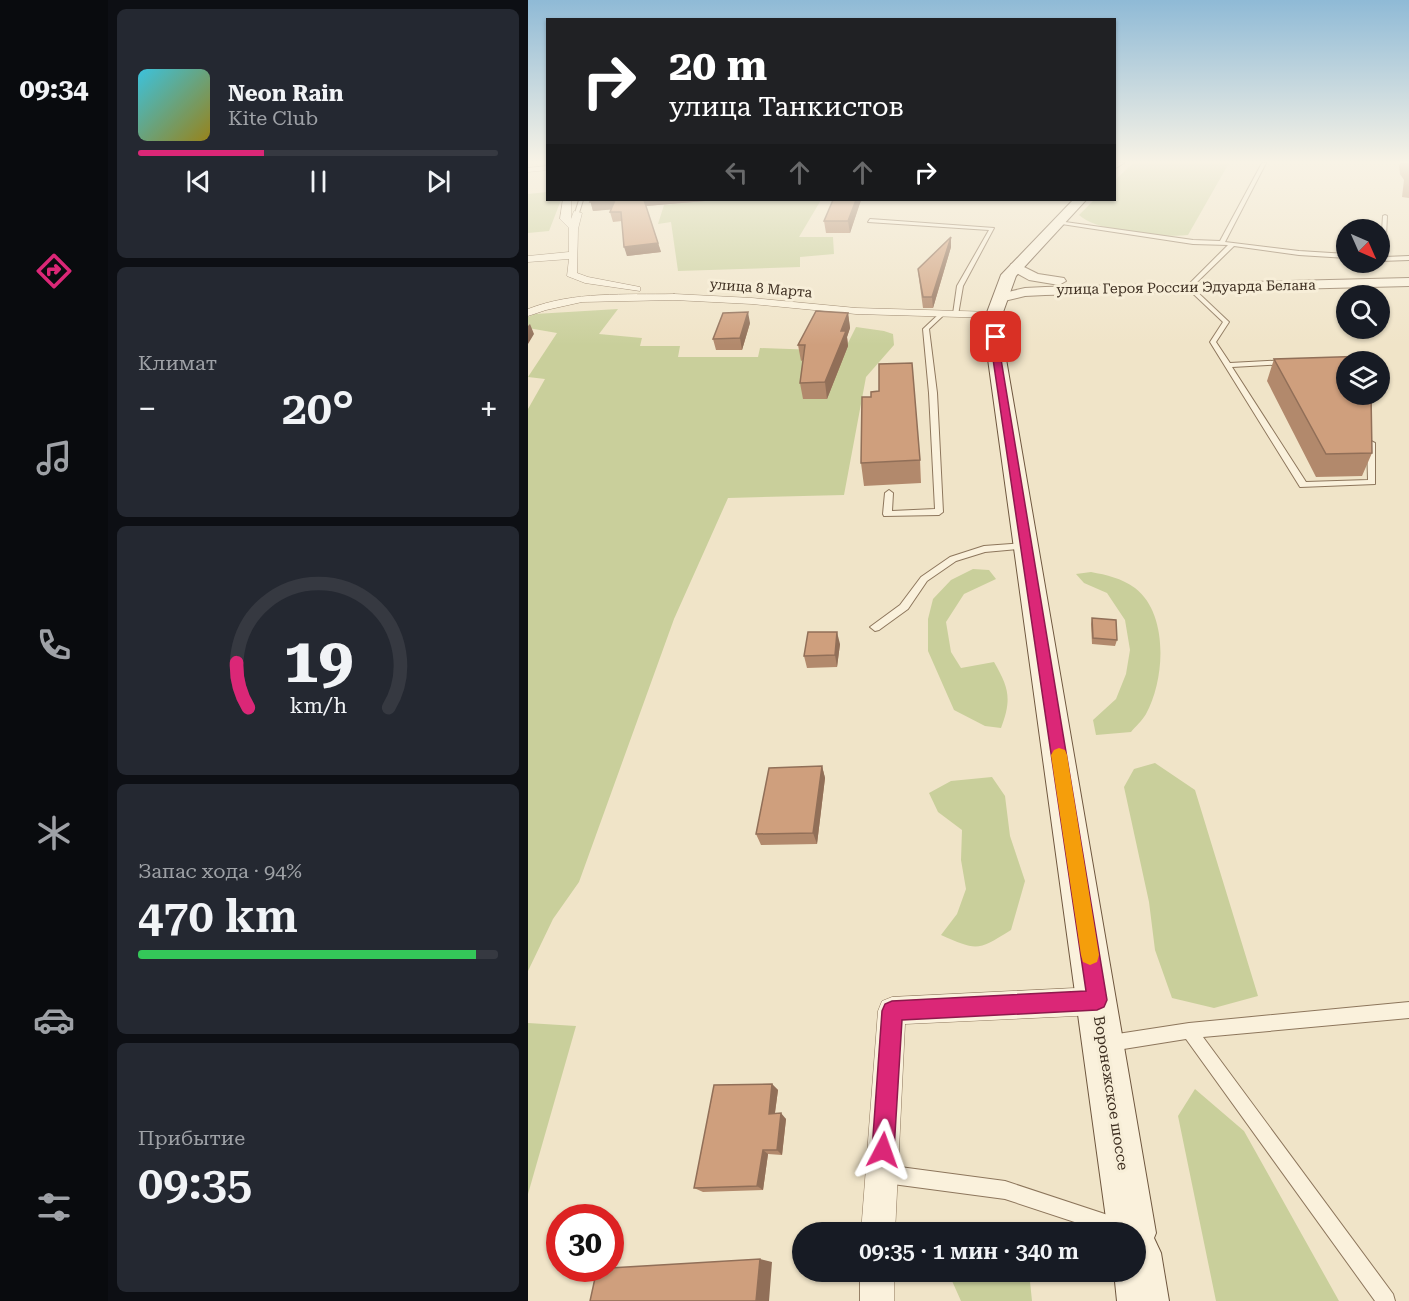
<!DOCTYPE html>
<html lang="ru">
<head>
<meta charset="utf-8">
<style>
  :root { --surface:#171b24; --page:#242831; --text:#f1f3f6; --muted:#9ea1a6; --line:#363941; --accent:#db2777 }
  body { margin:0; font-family:"Roboto Serif",serif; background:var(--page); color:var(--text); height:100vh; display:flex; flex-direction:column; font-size:22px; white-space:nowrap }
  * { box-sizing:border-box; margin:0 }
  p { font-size:20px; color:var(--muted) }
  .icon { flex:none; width:33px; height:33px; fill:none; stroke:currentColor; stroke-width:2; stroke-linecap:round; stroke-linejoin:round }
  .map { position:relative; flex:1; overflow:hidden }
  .sheet { display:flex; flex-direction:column; gap:9px; padding:9px; background:#0d0f14; width:420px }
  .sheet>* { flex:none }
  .banner { position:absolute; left:18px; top:18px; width:570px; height:183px; border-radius:0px; box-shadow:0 2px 4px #0004; background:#202124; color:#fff; overflow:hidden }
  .needle { width:39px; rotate:135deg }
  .tools { position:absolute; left:808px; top:219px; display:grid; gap:12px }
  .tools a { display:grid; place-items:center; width:54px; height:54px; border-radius:50%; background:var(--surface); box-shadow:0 2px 4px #0004; font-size:30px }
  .speed { position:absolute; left:18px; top:1204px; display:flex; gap:12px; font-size:30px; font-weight:700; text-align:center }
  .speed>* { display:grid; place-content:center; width:78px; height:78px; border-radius:50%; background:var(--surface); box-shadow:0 2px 4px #0004; line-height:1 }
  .speed .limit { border:9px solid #d22; background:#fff; color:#111 }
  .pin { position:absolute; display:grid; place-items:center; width:51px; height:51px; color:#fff; margin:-26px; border-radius:12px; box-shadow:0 3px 9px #0006 }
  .me { position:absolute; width:66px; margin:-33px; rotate:4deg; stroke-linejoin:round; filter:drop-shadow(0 0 4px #0008) }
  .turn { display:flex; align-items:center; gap:21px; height:126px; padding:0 24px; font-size:27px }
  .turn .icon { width:78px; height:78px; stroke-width:2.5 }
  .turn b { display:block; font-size:42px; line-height:51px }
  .lanes { display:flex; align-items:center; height:57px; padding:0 24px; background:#0003; justify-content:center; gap:30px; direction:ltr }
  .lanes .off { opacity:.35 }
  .big { font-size:45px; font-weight:600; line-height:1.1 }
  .sheet .widget { flex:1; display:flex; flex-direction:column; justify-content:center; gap:9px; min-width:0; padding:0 21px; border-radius:9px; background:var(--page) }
  .sheet .dial { align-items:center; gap:0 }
  .dial svg { height:156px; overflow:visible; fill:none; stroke:var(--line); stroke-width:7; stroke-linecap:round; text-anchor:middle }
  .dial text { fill:var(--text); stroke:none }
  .song { display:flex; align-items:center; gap:18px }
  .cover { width:72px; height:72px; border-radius:9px; background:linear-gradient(135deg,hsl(190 70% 55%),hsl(50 70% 35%)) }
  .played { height:6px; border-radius:3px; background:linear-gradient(90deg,var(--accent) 35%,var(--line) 35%) }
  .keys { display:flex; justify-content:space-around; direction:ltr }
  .heat { display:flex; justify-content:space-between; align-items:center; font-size:33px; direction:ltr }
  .charge { height:9px; border-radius:4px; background:linear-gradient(90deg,#34c759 94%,var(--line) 0) }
  .trip { position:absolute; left:264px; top:1222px; width:354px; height:60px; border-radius:30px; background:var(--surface); box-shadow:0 2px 4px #0004; font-weight:600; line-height:60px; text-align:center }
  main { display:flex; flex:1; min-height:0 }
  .dock { display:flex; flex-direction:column; width:108px; justify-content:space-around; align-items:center; background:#090b0e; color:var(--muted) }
  .dock .icon { width:42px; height:42px }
  .dock .active { color:var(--accent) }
  .dock b { font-size:27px; color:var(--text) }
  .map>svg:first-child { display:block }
  .green { fill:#c9cf9b }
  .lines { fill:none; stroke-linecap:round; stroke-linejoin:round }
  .service-casing { stroke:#8d765c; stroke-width:2 }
  .minor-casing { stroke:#8d765c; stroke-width:1 }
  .tertiary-casing { stroke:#8d765c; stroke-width:2 }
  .secondary-casing { stroke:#6f573f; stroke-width:2 }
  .service { fill:#faf1dc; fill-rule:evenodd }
  .minor { fill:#faf1dc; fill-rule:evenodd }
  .tertiary { fill:#faf1dc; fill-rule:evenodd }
  .secondary { fill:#faf1dc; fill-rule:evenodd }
  .wall { fill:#b2896c }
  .shaded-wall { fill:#916f58 }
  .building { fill:#cf9f7d; stroke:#916f58; stroke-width:1.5 }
  .route { fill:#db2777; stroke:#8e194d; stroke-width:1.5 }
  .slow { fill:#f59e0b }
  .labels { text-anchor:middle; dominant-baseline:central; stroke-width:6; stroke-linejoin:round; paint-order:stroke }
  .far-street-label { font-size:14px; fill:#3d2e20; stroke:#f7eed8 }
  .street-label { font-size:15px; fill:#3d2e20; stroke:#f7eed8 }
</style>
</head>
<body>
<main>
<nav class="dock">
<b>09:34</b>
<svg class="icon active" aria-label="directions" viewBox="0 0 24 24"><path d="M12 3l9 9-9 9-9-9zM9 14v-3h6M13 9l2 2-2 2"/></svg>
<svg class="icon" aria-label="music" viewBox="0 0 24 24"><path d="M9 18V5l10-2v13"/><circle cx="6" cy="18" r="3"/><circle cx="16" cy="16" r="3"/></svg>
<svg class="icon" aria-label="phone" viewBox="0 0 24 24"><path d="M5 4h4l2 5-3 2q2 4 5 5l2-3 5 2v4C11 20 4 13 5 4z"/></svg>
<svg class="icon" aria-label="climate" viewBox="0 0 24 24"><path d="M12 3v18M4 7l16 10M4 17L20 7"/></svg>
<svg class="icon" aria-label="car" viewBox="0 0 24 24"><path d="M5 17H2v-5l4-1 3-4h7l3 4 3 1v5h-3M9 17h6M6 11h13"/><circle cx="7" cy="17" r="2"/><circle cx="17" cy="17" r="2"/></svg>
<svg class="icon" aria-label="filters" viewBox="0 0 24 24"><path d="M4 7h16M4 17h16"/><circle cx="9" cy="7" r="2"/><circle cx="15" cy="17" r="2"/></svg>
</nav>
<section class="sheet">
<div class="widget">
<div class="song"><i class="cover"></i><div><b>Neon Rain</b><p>Kite Club</p></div></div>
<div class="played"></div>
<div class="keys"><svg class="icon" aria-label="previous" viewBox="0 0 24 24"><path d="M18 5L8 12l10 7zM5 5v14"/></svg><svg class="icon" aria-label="pause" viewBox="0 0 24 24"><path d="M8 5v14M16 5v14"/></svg><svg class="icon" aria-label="next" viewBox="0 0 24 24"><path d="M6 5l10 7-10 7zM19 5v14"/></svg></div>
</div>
<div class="widget"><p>Климат</p>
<div class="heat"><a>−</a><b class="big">20°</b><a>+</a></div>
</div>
<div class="widget dial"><svg viewBox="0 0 100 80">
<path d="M14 69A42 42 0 1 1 86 69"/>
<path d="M14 69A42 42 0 0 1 8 46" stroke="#db2777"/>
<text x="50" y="56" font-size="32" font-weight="700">19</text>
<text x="50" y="72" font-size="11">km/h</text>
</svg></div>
<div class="widget"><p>Запас хода · 94%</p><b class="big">470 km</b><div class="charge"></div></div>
<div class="widget"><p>Прибытие</p><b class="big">09:35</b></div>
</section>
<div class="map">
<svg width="881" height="1301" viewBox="0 0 881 1301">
  <rect width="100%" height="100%" fill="#f0e4c8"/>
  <path class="green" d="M605,163h96l-41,72c-25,3 -91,-3 -109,-20l15,-15h20l1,-20z
    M19,192l1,8h13l-12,31 -21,2v-39z
    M178,200h115l-22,37h34l1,17 -34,3v10l-122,4 -7,-49 -13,2 6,-19z
    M90,309l-19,25 43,4 -2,8h40l-2,11h80l2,-9 84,3 12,-24 28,4 9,3 1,11 -28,32 -22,118 -116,3 -54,121 -95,263 -26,37 -25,52v-562l17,-30 -17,-2 29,-44 -29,-5v-11l7,-3z
    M445,569l16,1 7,9 -32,15 -18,28 5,30 10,16 33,-6c15,26 18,37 7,66l-16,-2 -31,-16 -26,-59v-32l5,-20 18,-19z
    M563,572c16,3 30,6 44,16 34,26 30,92 11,126 -4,7 -11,13 -15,18l-35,3 -3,-15 23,-21 10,-25 4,-24 -5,-30 -18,-27 -23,-10 -8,-9z
    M627,763l40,27 63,206 -44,12 -42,-10 -17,-48 -6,-48 -25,-115 10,-18z
    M464,777l13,19 5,40 15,45 -14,49c-34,21 -33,21 -70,5l16,-21 9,-25 -5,-29 1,-30 -24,-18 -9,-19 22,-12z
    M0,1023l48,3 -48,168z
    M667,1089l49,42 95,170h-123l-38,-185z
    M420,1272h81l3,29h-71z"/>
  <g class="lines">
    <g class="service-casing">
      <path id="service" d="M734,163h4l-41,79 74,9 48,3v4l-48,-3 -65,-9 -42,41 37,35 -13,20 14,21 58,-3 3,2 -3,2 -56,3 74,115 62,-2 -1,-37 4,-2 4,2v41l-75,3 -90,-145 13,-20 -37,-35 42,-42 -35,-1 -138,-21 3,-2 135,19 27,1z
        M51,200h4l-4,13 -2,1 -2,-1z
        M857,215l2,1 -2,41 24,-1v4l-29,1 3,-45z
        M342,219l124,9 -31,58 -5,29 -5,-1 4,-28 32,-56 -121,-8z
        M413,312l5,1 -17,16 8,64 6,119 -4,3 -55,1 -1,-2 2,-21 4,-3 4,3 -1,18 43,-2 -6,-116 -6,-64z
        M498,543l5,3 -2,2 -44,4 -29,9 -29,20 -19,28 -29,21 -4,1 -5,-4 30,-22 21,-28 29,-20 34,-11z
        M881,1002v16l-206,19 190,257 2,7h-20l-189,-262 -75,12 -5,-3 -3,-5 3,-5 5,-3 78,-12z
        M357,1165l120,16 115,38 6,3 3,6 -2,5h-19l-103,-34 -120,-16 -6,-3 -3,-6 3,-6z"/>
    </g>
    <g class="minor-casing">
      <path id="minor" d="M20,166v4l-20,2v-4z
        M35,200h8v19l3,-8 8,2 -4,16 -1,44 11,4 52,10v4l-55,-8 -18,-7 2,-17 -41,3v-6l41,-4v-24l-9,-9z
        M146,294l78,4 104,10 138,4 6,3 -6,3 -138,-4 -104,-10 -78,-4 -92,2 -36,8 -18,6v-7c46,-18 97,-14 146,-15z
        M569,987l10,4 4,10 -4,10 -10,4 -192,9 -10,209h-34l17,-222 4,-10 10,-4z
        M332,1272h34v29h-34z"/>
    </g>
    <g class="tertiary-casing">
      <path id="tertiary" d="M488,263l22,11 26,4 2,3 -7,4 -30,-5 -18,-10 -1,-3 1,-3z
        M881,278v8l-364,9 -20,1 -25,6 -7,-4 2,-3 30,-7 20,-1z"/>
    </g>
    <g class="secondary-casing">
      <path id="secondary" d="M586,163h10l-10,6z
        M545,200h13l-70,76 -14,39 4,44 150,874 -2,5 7,15 8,48h-52l-3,-29h22v-39h-28l-120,-874 -2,-44 15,-40z"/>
    </g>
    <use href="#service" class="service"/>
    <use href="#minor" class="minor"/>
    <use href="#tertiary" class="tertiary"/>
    <use href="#secondary" class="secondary"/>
  </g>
  <path class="wall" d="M872,163h9v35l-7,-1 2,-17 -4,-6 -1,-8z
    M62,200h115v1l-59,5 15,46 -34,4 -5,-35 -9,1 -3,-10 1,-3 -18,2z
    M305,200h28l-11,33h-24l-2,-12z
    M423,237v10l-18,61h-10l-4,-29 -1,-10z
    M320,313l2,15 -3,9 1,9 -21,53h-24l-3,-16 3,-23 -2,1 -3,-16z
    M222,323l-8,27h-26l-3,-11z
    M746,359l98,94 -10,23 -46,1 -49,-96z
    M392,460l1,23 -57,3 -3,-23z
    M564,618l25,22 -2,6 -23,-2 -1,-20z
    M312,644l-3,23 -30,1 -3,-12z
    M294,766l3,12 -8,66 -56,1 -5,-11z
    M244,1084l6,6 -3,23 11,6 -4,36 -14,-1 -5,36 -60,2 -9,-4z"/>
  <path class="shaded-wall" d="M62,200h25l3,9 -25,2z
    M116,200h61v1l-59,5z
    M328,200h5l-11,33 -2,-12z
    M423,237v10l-18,61 -1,-11z
    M130,243l3,9 -34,4 -3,-9z
    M220,312l2,11 -8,27 -2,-12z
    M320,313l2,15 -3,9 1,9 -21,53 -2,-17 16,-51z
    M2,324l4,10 -6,10v-18z
    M309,632l3,12 -3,23 -2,-12z
    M294,766l3,12 -8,66 -4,-11z
    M244,1084l6,6 -4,29 -5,-5z
    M253,1113l5,6 -4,36 -5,-5z
    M235,1150l5,4 -5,36 -6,-4z
    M232,1259l12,3 -3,39h-13z"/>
  <path class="building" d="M63,200h53l14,43 -34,4 -3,-35h-11l5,-12 -25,2z
    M305,200h23l-8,21h-24z
    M423,237l-19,60h-9l-5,-28z
    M288,311l32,2 -7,18h5l-21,51 -25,1 5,-38h-7z
    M220,312l-8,26 -27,1 10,-26z
    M841,356l1,6h-23v32h24l1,59 -46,1 -52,-95z
    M384,363l8,97 -59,3 1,-66h9v-5l8,-1v-27z
    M564,618l24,2 1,20 -24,-2z
    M280,632h29l-2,23 -31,1z
    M294,766l-9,67 -57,1 13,-66z
    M244,1084l-3,30 12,-1 -4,37h-14l-6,36 -63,2 20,-103z
    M232,1259l-4,42h-166l7,-32h13v-1z"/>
  <linearGradient id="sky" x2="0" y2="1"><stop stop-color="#8fbad6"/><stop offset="0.47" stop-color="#f8f3e6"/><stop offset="1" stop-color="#f8f3e6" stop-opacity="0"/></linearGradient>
  <rect width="881" height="345" fill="url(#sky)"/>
  <path class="route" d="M465,335l7,2 1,22 106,641 -3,7 -7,3 -195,10 -8,130 -3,8 -8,3 -7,-3 -4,-8 10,-139 3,-7 7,-3 194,-10 -93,-632z"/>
  <path class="slow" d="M531,748l6,2 2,5 32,200 -2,7 -7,3 -7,-3 -2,-7 -30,-200 3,-5z"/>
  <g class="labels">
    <g class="far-street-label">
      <text transform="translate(658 287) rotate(-1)">улица Героя России Эдуарда Белана</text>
      <text transform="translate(233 288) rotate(5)">улица 8 Марта</text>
    </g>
    <g class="street-label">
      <text transform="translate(583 1093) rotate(81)">Воронежское шоссе</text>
    </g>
  </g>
</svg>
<div class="tools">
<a><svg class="needle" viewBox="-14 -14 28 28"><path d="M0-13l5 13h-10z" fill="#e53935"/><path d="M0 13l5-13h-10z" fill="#9ea1a6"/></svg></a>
<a><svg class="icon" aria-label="search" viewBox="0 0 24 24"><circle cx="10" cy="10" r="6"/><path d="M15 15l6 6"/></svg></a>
<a><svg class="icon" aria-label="layers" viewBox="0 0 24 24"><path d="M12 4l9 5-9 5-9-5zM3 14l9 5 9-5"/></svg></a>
</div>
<div class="speed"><div class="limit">30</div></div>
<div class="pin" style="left:468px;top:337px;background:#d93025"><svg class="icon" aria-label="arrive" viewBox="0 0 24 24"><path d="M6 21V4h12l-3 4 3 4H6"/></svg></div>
<svg class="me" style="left:355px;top:1150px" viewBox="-20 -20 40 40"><path d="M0-17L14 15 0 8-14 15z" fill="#db2777" stroke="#fff" stroke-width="4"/></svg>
<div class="trip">09:35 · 1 мин · 340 m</div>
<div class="banner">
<div class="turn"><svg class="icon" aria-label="right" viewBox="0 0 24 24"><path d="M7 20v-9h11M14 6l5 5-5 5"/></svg><div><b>20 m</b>улица Танкистов</div></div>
<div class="lanes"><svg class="icon off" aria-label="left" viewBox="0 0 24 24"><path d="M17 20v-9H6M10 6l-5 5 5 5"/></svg><svg class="icon off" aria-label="ahead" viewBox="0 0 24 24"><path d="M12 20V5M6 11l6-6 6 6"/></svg><svg class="icon off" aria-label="ahead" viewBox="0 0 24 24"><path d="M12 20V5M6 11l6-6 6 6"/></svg><svg class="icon" aria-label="right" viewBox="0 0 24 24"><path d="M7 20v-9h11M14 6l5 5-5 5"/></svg></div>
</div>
</div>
</main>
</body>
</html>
